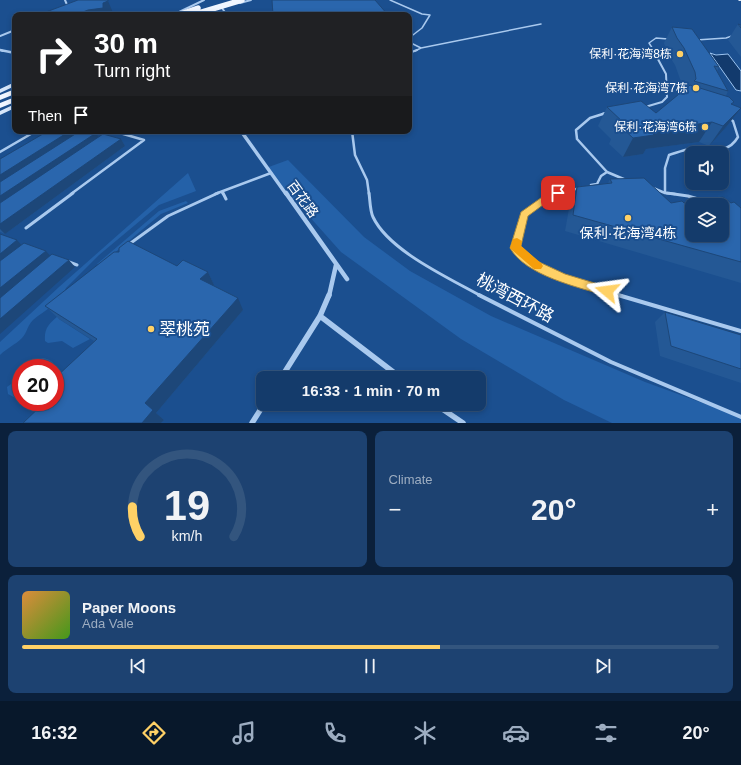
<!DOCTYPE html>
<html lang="en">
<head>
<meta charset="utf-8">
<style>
  :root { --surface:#143b6b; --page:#1d4271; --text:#f1f3f6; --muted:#9dadc1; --line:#33557e; --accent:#ffd166 }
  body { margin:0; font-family:Helvetica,"Noto Sans SC",sans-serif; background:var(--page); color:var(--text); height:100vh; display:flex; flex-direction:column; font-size:15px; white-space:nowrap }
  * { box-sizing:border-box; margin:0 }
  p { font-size:13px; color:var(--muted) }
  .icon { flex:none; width:22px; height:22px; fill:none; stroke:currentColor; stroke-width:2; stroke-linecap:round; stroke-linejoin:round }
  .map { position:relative; height:423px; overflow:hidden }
  .sheet { display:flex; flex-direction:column; gap:8px; padding:8px; background:#0b203b; flex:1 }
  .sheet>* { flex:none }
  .top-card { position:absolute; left:12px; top:12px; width:400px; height:122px; border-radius:8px; box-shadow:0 2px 6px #0003,0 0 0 1px var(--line); background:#202124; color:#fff; overflow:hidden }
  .fabs { position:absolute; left:685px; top:146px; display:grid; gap:8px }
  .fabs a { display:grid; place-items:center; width:44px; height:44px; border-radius:8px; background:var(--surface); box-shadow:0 2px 6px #0003,0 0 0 1px var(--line); font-size:20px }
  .speed { position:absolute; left:12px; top:359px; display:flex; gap:8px; font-size:20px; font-weight:700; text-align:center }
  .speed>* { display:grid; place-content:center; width:52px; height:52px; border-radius:50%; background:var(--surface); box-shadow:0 2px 6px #0003,0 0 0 1px var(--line); line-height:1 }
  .speed .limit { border:6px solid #d22; background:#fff; color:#111 }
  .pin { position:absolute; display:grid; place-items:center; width:34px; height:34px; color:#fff; margin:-17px; border-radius:8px; box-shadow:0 2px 6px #0006 }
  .me { position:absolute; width:44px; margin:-22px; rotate:286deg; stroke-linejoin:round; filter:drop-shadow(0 0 3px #0008) }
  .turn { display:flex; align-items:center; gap:14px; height:84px; padding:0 16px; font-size:18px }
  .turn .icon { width:52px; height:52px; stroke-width:2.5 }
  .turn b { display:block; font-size:28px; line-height:34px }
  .then { display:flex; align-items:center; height:38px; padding:0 16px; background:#0003; gap:8px; font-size:15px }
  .big { font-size:30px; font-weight:700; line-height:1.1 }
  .sheet .tile { flex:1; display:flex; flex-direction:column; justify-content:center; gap:6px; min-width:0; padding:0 14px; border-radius:8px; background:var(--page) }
  .sheet .dial { align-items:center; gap:0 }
  .dial svg { height:104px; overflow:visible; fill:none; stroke:var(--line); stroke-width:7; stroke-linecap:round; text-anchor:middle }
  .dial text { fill:var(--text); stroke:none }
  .song { display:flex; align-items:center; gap:12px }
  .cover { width:48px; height:48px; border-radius:6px; background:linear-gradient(135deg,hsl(30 70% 55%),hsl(100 70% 35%)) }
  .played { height:4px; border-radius:2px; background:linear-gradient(90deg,var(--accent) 60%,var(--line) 60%) }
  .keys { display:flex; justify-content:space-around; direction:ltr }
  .heat { display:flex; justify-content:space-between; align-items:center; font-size:22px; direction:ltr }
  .sheet .tiles { flex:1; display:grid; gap:8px; grid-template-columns:1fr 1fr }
  .tile:last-child { grid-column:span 2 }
  .trip { position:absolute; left:256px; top:371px; width:230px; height:40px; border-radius:8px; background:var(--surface); box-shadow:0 2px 6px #0003,0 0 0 1px var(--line); font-weight:700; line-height:40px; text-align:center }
  .dock { display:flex; height:64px; justify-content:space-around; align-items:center; background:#08182b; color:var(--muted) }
  .dock .icon { width:28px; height:28px }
  .dock .on { color:var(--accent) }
  .dock b { font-size:18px; color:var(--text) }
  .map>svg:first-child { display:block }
  .green { fill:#2461a8 }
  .water { fill:#123a6d; stroke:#9cc4f0 }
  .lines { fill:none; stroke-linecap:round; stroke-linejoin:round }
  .lane-far4 { stroke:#a9c9ee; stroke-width:1.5 }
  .lane-far3 { stroke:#a9c9ee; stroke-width:2 }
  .lane-far2 { stroke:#a9c9ee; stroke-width:2.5 }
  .lane-far1 { stroke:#a9c9ee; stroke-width:3 }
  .lane { stroke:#a9c9ee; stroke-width:4 }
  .street-far4 { stroke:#a9c9ee; stroke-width:2 }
  .street-far3 { stroke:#a9c9ee; stroke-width:2.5 }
  .street-far2 { stroke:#a9c9ee; stroke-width:3.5 }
  .street-far1 { stroke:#a9c9ee; stroke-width:4.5 }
  .street { stroke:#a9c9ee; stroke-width:5.5 }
  .secondary { fill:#d6e6fa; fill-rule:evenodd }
  .primary { fill:#f0f6ff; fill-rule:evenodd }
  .primary-bridge { stroke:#f0f6ff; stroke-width:5.5 }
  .wall { fill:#245895 }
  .shaded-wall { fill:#1d4779 }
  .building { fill:#2a66ad; stroke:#1d4779; fill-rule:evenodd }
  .route { fill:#ffd166; stroke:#a68842 }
  .slow { fill:#f59e0b }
  .poi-dot { fill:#ffd166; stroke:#1b4f8f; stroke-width:1.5 }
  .labels { text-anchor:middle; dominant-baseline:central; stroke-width:4; stroke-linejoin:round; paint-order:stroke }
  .far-poi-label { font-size:12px; fill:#fff; stroke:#1b4f8f; text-anchor:end }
  .street-label { font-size:14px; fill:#fff; stroke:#1b4f8f }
  .poi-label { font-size:14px; fill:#fff; stroke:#1b4f8f }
  .near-street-label { font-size:17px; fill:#fff; stroke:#1b4f8f }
  .near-poi-label { font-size:17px; fill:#fff; stroke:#1b4f8f; text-anchor:start }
</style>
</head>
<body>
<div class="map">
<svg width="741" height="423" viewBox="0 0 741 423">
  <rect width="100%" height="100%" fill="#1b4f8f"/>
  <path class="green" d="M288,160l76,77 46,34 81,45 154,66 96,35v6h-129l-48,-23 -103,-61 -120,-87 -75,-84z
    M188,173l8,18 -37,14 -60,50 -33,33c-6,15 -21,22 -33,32 -6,6 -6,13 -11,18 -7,7 -15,10 -22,17v-13l59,-55z
    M186,201l2,2 -27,11 -61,51 -3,-1 62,-53z
    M58,316l1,3 31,20 -17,9 -11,-7 -14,2 -3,-2c-1,-13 4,-17 13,-25z
    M43,358c8,2 11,4 14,12l-2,2v-4h-33l4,-5z
    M21,374v25l-2,1 -11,-6 -1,-7 11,-8z"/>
  <path class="water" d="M710,53l6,2 12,-1 13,17v20l-5,-1z"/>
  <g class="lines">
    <path class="lane-far4" d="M390,0l32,14 8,1 -8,13 -13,10
      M696,40l30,-2 15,-5
      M409,42l12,6 -6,3
      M421,48l120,-24
      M654,51l-5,-8 7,-5 12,1"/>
    <path class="lane-far3" d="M409,53l8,-3
      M645,107l17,-5 5,-5 -1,-23 -13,-24
      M602,114l4,-1"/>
    <path class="lane-far2" d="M606,113l-16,5 -14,12 1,9 30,33 19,8
      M352,131l3,24 12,25 2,14
      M0,152l36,-21
      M591,185l6,-1 4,-8 6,-4
      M653,188l12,5 10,1
      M222,192l1,2
      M665,193v-25l4,-13c7,-2 14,-5 21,-6 19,-1 37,7 48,-12l-5,-16 -5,-3
      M71,194l73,-54 -31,-9
      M215,194l56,-21
      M558,194l22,-6"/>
    <path class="lane-far1" d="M223,193l3,6
      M369,193c1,7 1,18 4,24 16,34 76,61 108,79
      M561,193l-13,4 -24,18 -9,32 18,17 30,14 59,18
      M667,193l21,3 17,5
      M26,228l47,-35
      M128,245l40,-29 50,-23
      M69,262l8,3"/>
    <path class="lane" d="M479,295l132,67 130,55
      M618,295l123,36"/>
    <path class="street-far4" d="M65,0l3,7
      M240,3l11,-3
      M222,8l5,7
      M177,13l27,-13
      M203,15l9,-4
      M0,36l15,-6
      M0,50l3,1"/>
    <path class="street-far3" d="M0,50l15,3"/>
    <path class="street-far2" d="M241,131l45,63"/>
    <path class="street-far1" d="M286,193l61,86
      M329,296l7,-31"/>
    <path class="street" d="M320,316l81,62
      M281,378l39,-62 9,-21
      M435,404l28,19
      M252,423l12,-19"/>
    <path class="secondary" d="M738,0h3v1h-2z
      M187,12l1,2 -22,1 2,-1z
      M15,82v4l-15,7v-4z
      M15,104v4l-15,7v-4z"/>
    <path class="primary" d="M15,89v5l-15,6v-5z
      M15,97v5l-15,6v-5z"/>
    <path class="primary-bridge" d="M178,15l20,-7
      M192,15l50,-15"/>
  </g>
  <path class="wall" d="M738,24l3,1v32l-13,-17z
    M672,27l47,40 -2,4 11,20 -2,5 6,9 9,3 -14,18 -18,20 -10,-4 -53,7 -3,5 -20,3 -14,-13 2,-5 -13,-13 9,-19 49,6 28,-23 -9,-25 -7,-11 -4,-11z
    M48,131h32l16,2 3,4 22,2 4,7 -120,88 -5,-2v-73z
    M610,179l61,24h60l10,5v75l-176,-52 5,-28 7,-16 31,-4z
    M177,266l31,6 6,13h-1l30,25 -87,103 8,7 -3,3h-138l21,-20 50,-62 -35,-22 -14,-13z
    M665,312l76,23v48l-81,-27 -5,-34z"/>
  <path class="shaded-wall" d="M108,1l6,14h-39l28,-12z
    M741,108l-14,18 -18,20 14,-20z
    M712,122l-13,20 -53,7 -3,5 -20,3 10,-19 17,-7z
    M70,131h10l1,3 -81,53v-12z
    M96,133l5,7 -101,68v-12z
    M121,139l4,7 -120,88 -5,-5v-5z
    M17,240l7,8 -24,19v-13z
    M46,251l7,8 -53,43v-14z
    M69,260l6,7 -75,67v-15z
    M208,272l6,13 -8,6 -6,-12z
    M238,298l5,12 -87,103 8,7 -3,3h-19l3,-20z"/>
  <path class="building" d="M78,0h30v1l-5,2v5l-15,2 -13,5h-37z
    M272,0h103l13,15h-115z
    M738,24l3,1v3z
    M672,27l20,2 27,38 -5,-1 14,25 -34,-10 2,-2 -1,-7 -11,-24 -7,-10z
    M690,85l39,12 5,5 -3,2 10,4 -18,18 -11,-4 -62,9 4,4 -21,3 -14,-13 6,-1 -18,-17 34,-6 15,12z
    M48,131h22l-70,44v-16z
    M80,131h9l7,2 -96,63v-14z
    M103,134l18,5 -121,85v-21z
    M644,178l27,25 11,-2 2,2 39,-6 8,6 3,-1 7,6v54l-168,-47 4,-28 35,-4 -2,-4zM692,205h30v30h-30z
    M0,234l17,6 -17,14z
    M128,241l49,25 6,-6 25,12 -8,7 38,19 -93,105 8,7 -11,13h-119l21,-20 -1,-1h12v-24l42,-39 -52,-33 69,-54h5v-4z
    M24,243l22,8 -46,37v-27z
    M52,254l17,6 -69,59v-21z
    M665,312l76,23v34l-70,-23z"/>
  <path class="route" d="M558,190l3,1v4l-10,4 -23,17 -7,30 16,15 28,13 46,14 1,3 -1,3 -4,2c-29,-9 -81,-20 -97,-48l11,-36 24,-17z"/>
  <path class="slow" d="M517,238l5,3 -1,5 20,17 2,3 -2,3h-7l-22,-19 -2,-2 3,-9z"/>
  <g class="poi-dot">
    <circle cx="680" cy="54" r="4"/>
    <circle cx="696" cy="88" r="4"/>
    <circle cx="705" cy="127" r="4"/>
    <circle cx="628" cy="218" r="4"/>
    <circle cx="151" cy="329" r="4"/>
  </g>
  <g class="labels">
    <g class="far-poi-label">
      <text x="672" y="54">保利·花海湾8栋</text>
      <text x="688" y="88">保利·花海湾7栋</text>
      <text x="697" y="127">保利·花海湾6栋</text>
    </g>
    <g class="street-label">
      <text transform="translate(303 199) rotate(54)">百花路</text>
    </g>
    <g class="poi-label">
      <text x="628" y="233">保利·花海湾4栋</text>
    </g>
    <g class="near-street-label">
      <text transform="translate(515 298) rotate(28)">桃湾西环路</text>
    </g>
    <g class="near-poi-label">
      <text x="159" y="329">翠桃苑</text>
    </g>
  </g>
</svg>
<div class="fabs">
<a><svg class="icon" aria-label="sound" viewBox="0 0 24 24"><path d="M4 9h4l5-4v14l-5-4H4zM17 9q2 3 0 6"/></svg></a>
<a><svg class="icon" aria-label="layers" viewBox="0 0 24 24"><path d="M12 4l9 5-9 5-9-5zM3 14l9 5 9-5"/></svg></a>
</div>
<div class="speed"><div class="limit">20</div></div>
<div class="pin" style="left:558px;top:193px;background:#d93025"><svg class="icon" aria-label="arrive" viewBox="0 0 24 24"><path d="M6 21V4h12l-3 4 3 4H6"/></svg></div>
<svg class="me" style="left:607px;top:291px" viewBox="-20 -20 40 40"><path d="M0-17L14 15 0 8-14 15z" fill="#ffd166" stroke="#fff" stroke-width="4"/></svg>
<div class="trip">16:33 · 1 min · 70 m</div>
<div class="top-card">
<div class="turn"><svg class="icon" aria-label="right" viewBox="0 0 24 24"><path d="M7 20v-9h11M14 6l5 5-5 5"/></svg><div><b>30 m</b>Turn right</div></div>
<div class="then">Then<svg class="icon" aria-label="arrive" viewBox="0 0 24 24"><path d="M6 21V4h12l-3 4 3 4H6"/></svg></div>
</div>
</div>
<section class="sheet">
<div class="tiles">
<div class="tile dial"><svg viewBox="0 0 100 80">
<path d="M14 69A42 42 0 1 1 86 69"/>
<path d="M14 69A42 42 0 0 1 8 46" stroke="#ffd166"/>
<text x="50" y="56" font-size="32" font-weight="700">19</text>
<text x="50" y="72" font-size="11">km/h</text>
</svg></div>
<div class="tile"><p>Climate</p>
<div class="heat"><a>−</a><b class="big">20°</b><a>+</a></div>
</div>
<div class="tile">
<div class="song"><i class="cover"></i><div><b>Paper Moons</b><p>Ada Vale</p></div></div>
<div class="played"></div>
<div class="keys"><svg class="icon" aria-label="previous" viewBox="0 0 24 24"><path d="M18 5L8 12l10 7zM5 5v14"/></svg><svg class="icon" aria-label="pause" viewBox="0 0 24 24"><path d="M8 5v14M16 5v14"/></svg><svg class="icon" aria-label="next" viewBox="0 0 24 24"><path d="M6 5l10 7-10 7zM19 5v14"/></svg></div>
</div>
</div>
</section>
<nav class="dock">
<b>16:32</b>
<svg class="icon on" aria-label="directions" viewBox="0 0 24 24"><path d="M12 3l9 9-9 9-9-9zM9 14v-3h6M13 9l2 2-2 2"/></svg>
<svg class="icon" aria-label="music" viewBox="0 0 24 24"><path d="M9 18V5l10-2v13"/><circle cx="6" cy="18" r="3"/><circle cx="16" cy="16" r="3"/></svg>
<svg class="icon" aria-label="phone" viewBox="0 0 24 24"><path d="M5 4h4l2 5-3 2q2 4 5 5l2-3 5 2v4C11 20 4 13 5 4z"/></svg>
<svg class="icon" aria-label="climate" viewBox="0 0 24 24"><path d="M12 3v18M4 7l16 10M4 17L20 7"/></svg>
<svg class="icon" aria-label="car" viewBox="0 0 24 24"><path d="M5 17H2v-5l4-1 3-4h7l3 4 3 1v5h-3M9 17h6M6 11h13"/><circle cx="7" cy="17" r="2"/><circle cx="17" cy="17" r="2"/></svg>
<svg class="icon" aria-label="filters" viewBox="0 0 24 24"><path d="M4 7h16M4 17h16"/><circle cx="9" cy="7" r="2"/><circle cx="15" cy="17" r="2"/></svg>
<b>20°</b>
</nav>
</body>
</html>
